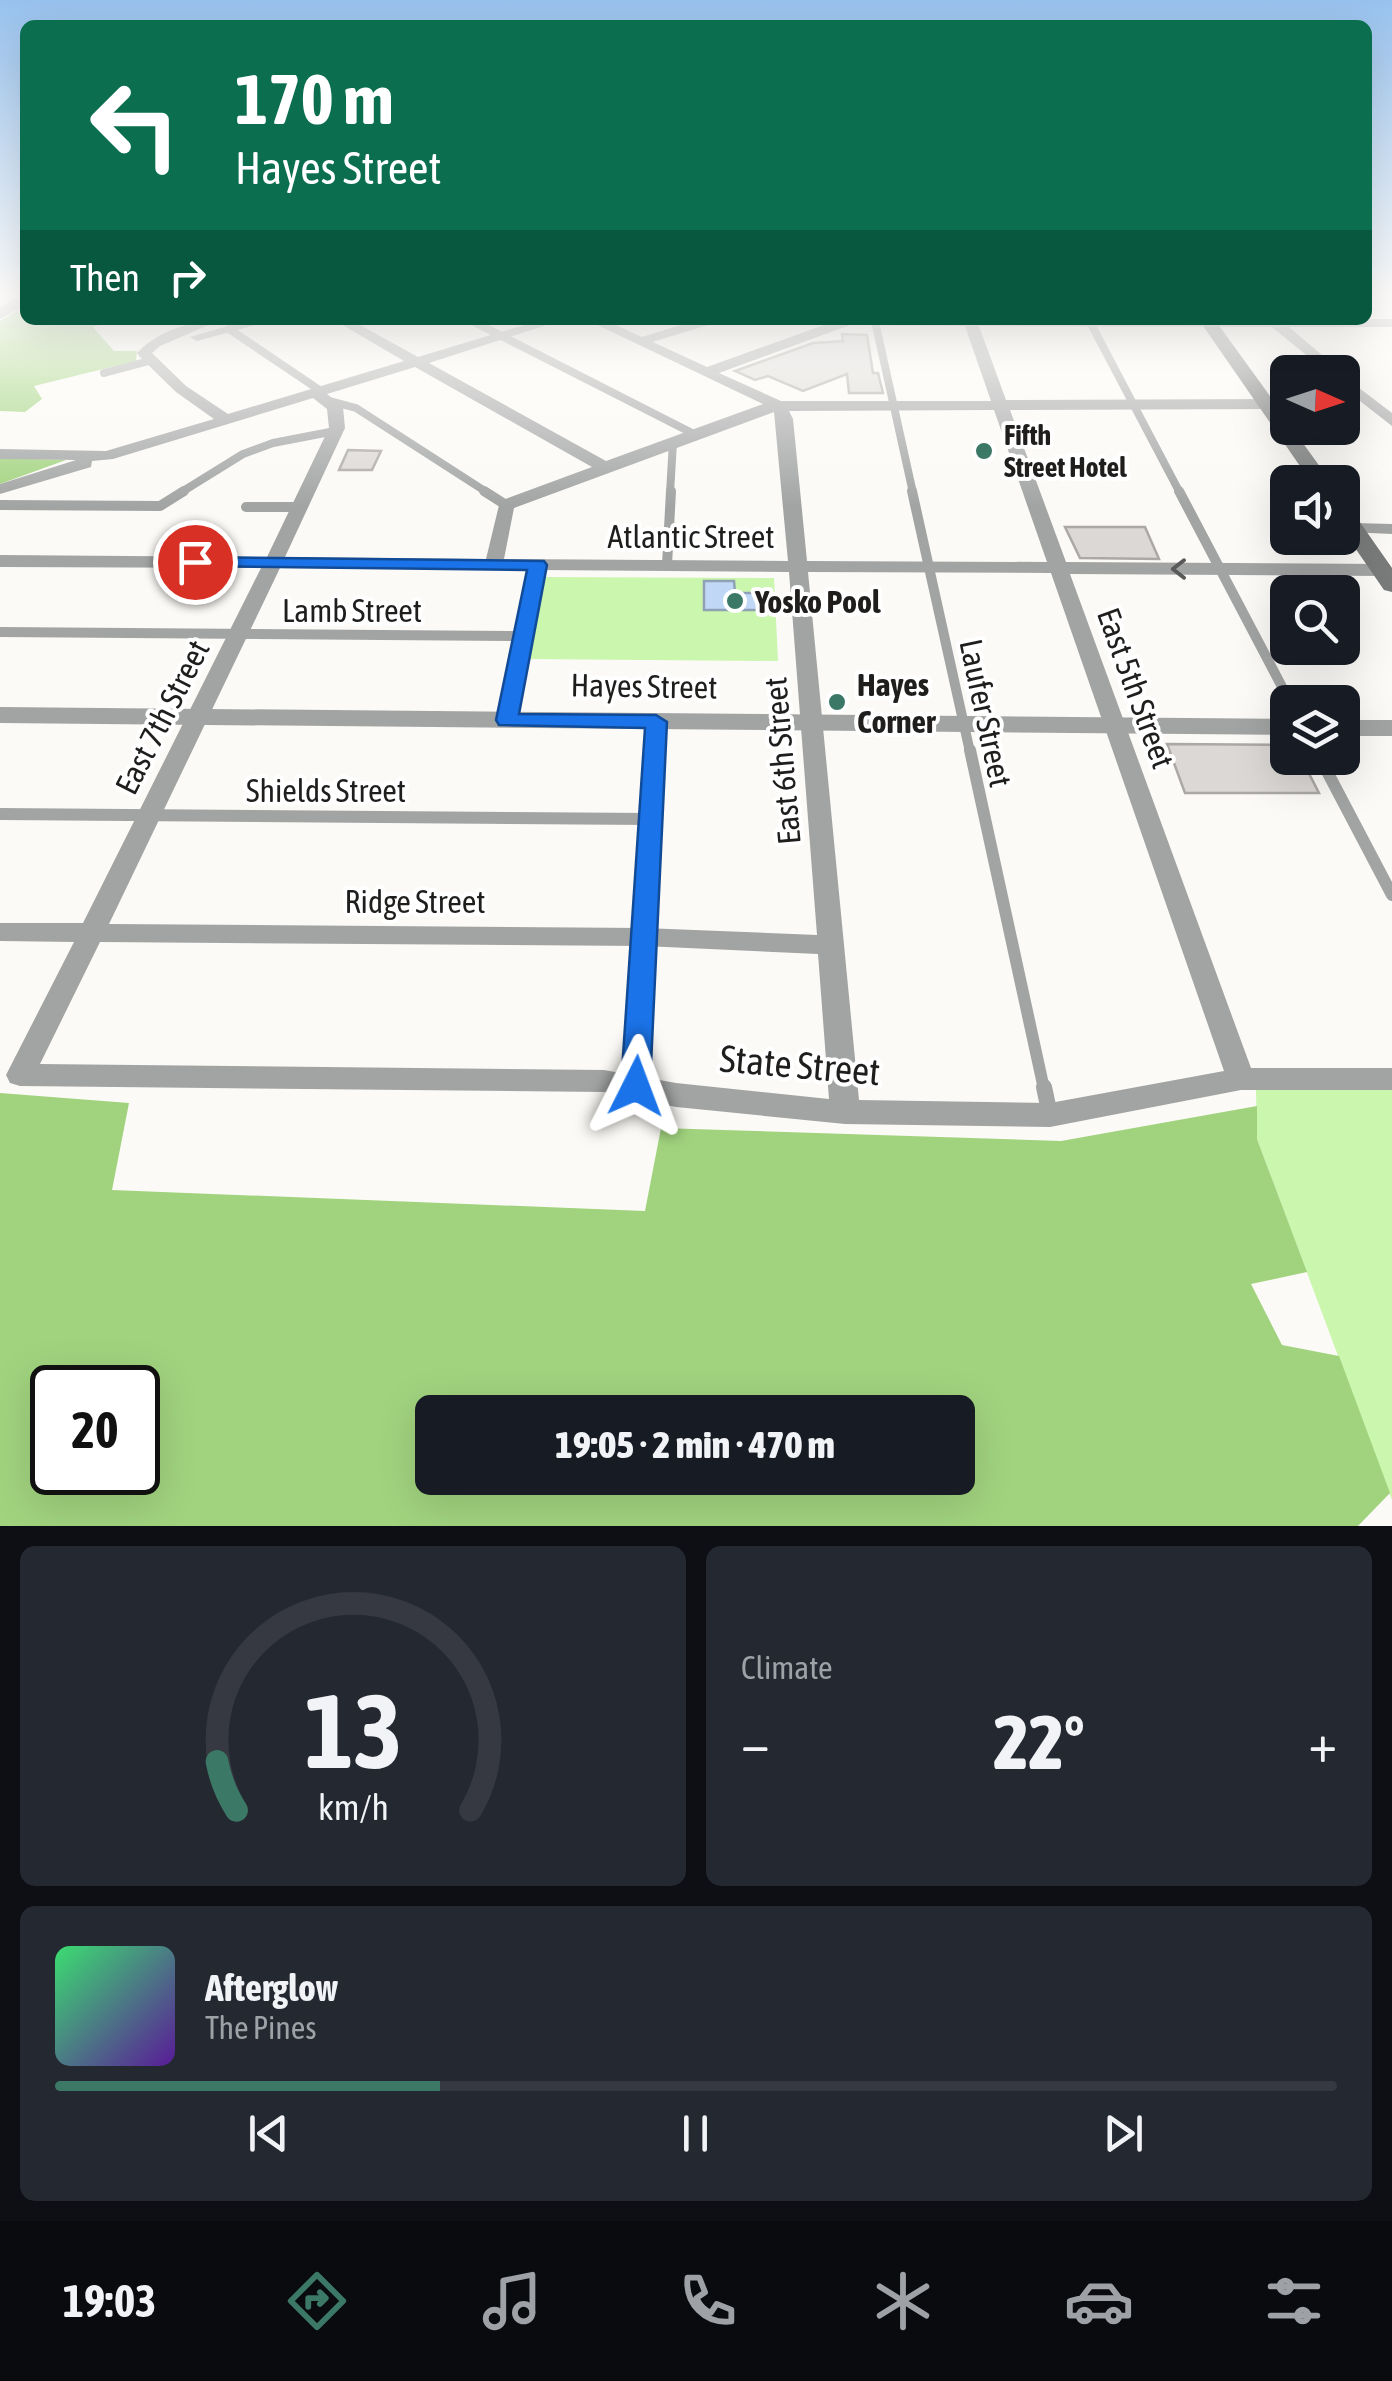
<!DOCTYPE html>
<html lang="en">
<head>
<meta charset="utf-8">
<style>
  :root { --surface:#171b24; --page:#242831; --text:#f1f3f6; --muted:#9ea1a6; --line:#363941; --accent:#3b7966 }
  body { margin:0; font-family:"Asap Condensed",sans-serif; background:var(--page); color:var(--text); height:100vh; display:flex; flex-direction:column; font-size:38px; white-space:nowrap }
  * { box-sizing:border-box; margin:0 }
  p { font-size:32px; color:var(--muted) }
  .icon { flex:none; width:55px; height:55px; fill:none; stroke:currentColor; stroke-width:2; stroke-linecap:round; stroke-linejoin:round }
  .map { position:relative; height:1526px; overflow:hidden }
  .details { display:flex; flex-direction:column; gap:20px; padding:20px; background:#0d0f14; flex:1 }
  .details>* { flex:none }
  .guide { position:absolute; left:20px; top:20px; width:1352px; height:305px; border-radius:15px; box-shadow:0 10px 40px #0002; background:#0b6e4f; color:#fff; overflow:hidden }
  .needle { width:65px; rotate:93deg }
  .controls { position:absolute; left:1270px; top:355px; display:grid; gap:20px }
  .controls a { display:grid; place-items:center; width:90px; height:90px; border-radius:15px; background:var(--surface); box-shadow:0 10px 40px #0002; font-size:50px }
  .speed { position:absolute; left:30px; top:1365px; display:flex; gap:20px; font-size:50px; font-weight:700; text-align:center }
  .speed>* { display:grid; place-content:center; width:130px; height:130px; border-radius:50%; background:var(--surface); box-shadow:0 10px 40px #0002; line-height:1 }
  .speed .limit { border:5px solid #111; border-radius:15px; background:#fff; color:#111 }
  .pin { position:absolute; display:grid; place-items:center; width:85px; height:85px; color:#fff; margin:-42px; border:5px solid #fff; border-radius:50%; box-shadow:0 2px 10px #0007 }
  .me { position:absolute; width:110px; margin:-55px; rotate:3deg; stroke-linejoin:round; filter:drop-shadow(0 0 8px #0008) }
  .turn { display:flex; align-items:center; gap:35px; height:210px; padding:0 50px; font-size:45px }
  .turn .icon { width:130px; height:130px; stroke-width:2.5 }
  .turn b { display:block; font-size:70px; line-height:85px }
  .then { display:flex; align-items:center; height:95px; padding:0 50px; background:#0003; gap:20px; font-size:38px }
  .big { font-size:75px; font-weight:800; line-height:1.1 }
  .details .card { flex:1; display:flex; flex-direction:column; justify-content:center; gap:15px; min-width:0; padding:0 35px; border-radius:15px; background:var(--page) }
  .details .dial { align-items:center; gap:0 }
  .dial svg { height:260px; overflow:visible; fill:none; stroke:var(--line); stroke-width:7; stroke-linecap:round; text-anchor:middle }
  .dial text { fill:var(--text); stroke:none }
  .song { display:flex; align-items:center; gap:30px }
  .cover { width:120px; height:120px; border-radius:15px; background:linear-gradient(135deg,hsl(140 70% 55%),hsl(270 70% 35%)) }
  .played { height:10px; border-radius:5px; background:linear-gradient(90deg,var(--accent) 30%,var(--line) 30%) }
  .keys { display:flex; justify-content:space-around; direction:ltr }
  .heat { display:flex; justify-content:space-between; align-items:center; font-size:55px; direction:ltr }
  .details .tiles { flex:1; display:grid; gap:20px; grid-template-columns:1fr 1fr }
  .card:last-child { grid-column:span 2 }
  .trip { position:absolute; left:415px; top:1395px; width:560px; height:100px; border-radius:15px; background:var(--surface); box-shadow:0 10px 40px #0002; font-weight:800; line-height:100px; text-align:center }
  .dock { display:flex; height:160px; justify-content:space-around; align-items:center; background:#090b0e; color:var(--muted) }
  .dock .icon { width:70px; height:70px }
  .dock .selected { color:var(--accent) }
  .dock b { font-size:45px; color:var(--text) }
  .map>svg:first-child { display:block }
  .green { fill:#caf6ad }
  .forest { fill:#a1d37e; fill-rule:evenodd }
  .water { fill:#c0d8f6; stroke:#90a0b5; stroke-width:2.5 }
  .building { fill:#dbd8d5; stroke:#aba8a5; stroke-width:2.5 }
  .lines { fill:none; stroke-linecap:round; stroke-linejoin:round }
  .service-far3 { stroke:#a2a4a4; stroke-width:8 }
  .service-far2 { stroke:#a2a4a4; stroke-width:10 }
  .service-far1 { stroke:#a2a4a4; stroke-width:12 }
  .service { stroke:#a2a4a4; stroke-width:16 }
  .minor { fill:#a2a4a4; fill-rule:evenodd }
  .tertiary { fill:#a2a4a4; fill-rule:evenodd }
  .secondary { fill:#797b7b; fill-rule:evenodd }
  .oneway { stroke:#5a5a5a }
  .route { fill:#1a73e8; stroke:#114b97; stroke-width:2.5 }
  .poi-dot { fill:#3b7966; stroke:#fff; stroke-width:4 }
  .labels { text-anchor:middle; dominant-baseline:central; stroke-width:8; stroke-linejoin:round; paint-order:stroke }
  .far-poi-label { font-size:28px; font-weight:bold; fill:#1f1e1d; stroke:#fff; text-anchor:start }
  .street-label { font-size:32px; fill:#1f1e1d; stroke:#fff }
  .poi-label { font-size:32px; font-weight:bold; fill:#1f1e1d; stroke:#fff; text-anchor:start }
  .near-street-label { font-size:38px; fill:#1f1e1d; stroke:#fff }
</style>
</head>
<body>
<div class="map">
<svg width="1392" height="1526" viewBox="0 0 1392 1526">
  <rect width="100%" height="100%" fill="#fcfaf6"/>
  <path class="green" d="M542,577l232,1 4,83 -251,-2z
    M1392,1085v415l-135,-361 -1,-49z"/>
  <path class="forest" d="M25,306v14h89l-21,7 21,24h23l-1,10 -102,25 8,13 -17,13 -25,-1v-90z
    M0,458l66,2 -66,24z
    M0,1093l129,10 -17,87 533,21 16,-83 400,13 196,-35v33l50,133 -56,12 31,61 57,11 51,137 -32,33h-1358zM52,1388h86v84h-86zM958,1412v66h-526v-66z"/>
  <path class="water" d="M704,581h30l1,12h32l1,17h-64z"/>
  <path class="building" d="M842,334l25,1 6,38h5l5,20h-34l-2,-19 -44,17 -35,-15 -13,4 -20,-9 78,-28 30,-2z
    M348,450l33,1 -9,19h-33z
    M1065,527h80l14,32 -79,-1z
    M1167,744l121,1v13h13l18,35h-134z"/>
  <g class="lines">
    <path class="service-far3" d="M470,320l224,114
      M1089,320l91,173
      M875,321l38,172
      M229,329l92,62
      M642,341l69,-21
      M104,373l45,-12
      M326,400l30,8 132,85
      M180,493l63,-39 30,-11 62,-12
      M670,493l3,-51"/>
    <path class="service-far2" d="M484,491l22,14
      M912,491l58,261
      M1179,491l111,211
      M0,505l160,1 24,-15
      M246,507h52
      M667,565l4,-74
      M0,632l523,4
      M507,720l31,-155
      M654,752l2,-31"/>
    <path class="service-far1" d="M970,750l74,339
      M1320,758l72,137
      M0,814l651,5
      M636,1085l18,-335"/>
    <path class="service" d="M1044,1087l6,28"/>
    <path class="minor" d="M1392,319v8h-103l53,45h-15l-55,-45 -293,-1 27,74 282,-1v10l-278,1 56,152 316,2 9,6 -9,6 -312,-2 181,494h141v22h-151l-191,37 -205,-3 -169,-17 -72,-15 -584,-6 -10,-3 -4,-8 68,-133 -74,-1v-18h83l178,-355 -261,-1v-12l267,2 62,-129 -2,-19 -14,-11 -200,61 -21,2 -1,6 -91,27v-10l76,-24 -76,-1v-10l106,2 108,-32 -38,-27 -37,-36 -2,-3c19,-21 55,-33 83,-33l-60,26 -8,7 34,33 42,28 176,-53 -70,-41h17l67,37 123,-37h21l-133,43 177,98 157,-57 -176,-84h18l102,47 131,-47zM850,325l115,1 26,75h-210l-62,-28zM415,367l177,100 -92,34 -14,58 -201,-2 60,-129 -2,-21 -16,-13zM994,410l53,152 -240,-1 -14,-142 -4,-8zM774,412l14,149 -284,-2 10,-51zM280,568l509,4 28,363 -173,-7 -535,-4zM808,572l243,1 173,498 -174,32 -191,-3zM100,942l544,4 174,8 11,145 -153,-16 -72,-13 -564,-6z
      M249,320h24l-76,21 -7,-4z
      M1342,375l50,38v13l-50,-39z
      M1353,523l39,1v10l-45,-2v-8z"/>
    <path class="tertiary" d="M25,293v12l-25,14v-12z
      M0,707l1288,12v16l-1288,-12z
      M1342,720h50v16h-50z"/>
    <path class="secondary" d="M1199,320h16l73,101v7h4l39,54h-20z
      M1342,507l8,1 42,60v24l-8,-2 -42,-61z"/>
  </g>
  <defs><path id="oneway-chevron" d="M-2-3.5L2.5 0L-2 3.5" fill="none" stroke-width="1.6" stroke-linecap="round" stroke-linejoin="round" transform="scale(2.5)"/></defs>
  <use class="oneway" href="#oneway-chevron" transform="translate(1179 569) rotate(-180)"/>
  <linearGradient id="sky" x2="0" y2="1"><stop stop-color="#98c2ee"/><stop offset="0.58" stop-color="#fefdfb"/><stop offset="1" stop-color="#fefdfb" stop-opacity="0"/></linearGradient>
  <rect width="1392" height="507" fill="url(#sky)"/>
  <path class="route" d="M195,557l349,4 3,4 -28,149 137,1 11,7 -17,364 -4,8 -10,3 -11,-3 -4,-8 24,-358 -146,-3 -3,-5 31,-150 -339,-4 -2,-4z"/>
  <g class="poi-dot">
    <circle cx="984" cy="451" r="10"/>
    <circle cx="735" cy="601" r="10"/>
    <circle cx="837" cy="702" r="10"/>
  </g>
  <g class="labels">
    <g class="far-poi-label">
      <text x="1004" y="435">Fifth<tspan x="1004" dy="32">Street Hotel</tspan></text>
    </g>
    <g class="street-label">
      <text x="691" y="536">Atlantic Street</text>
      <text x="352" y="610">Lamb Street</text>
      <text transform="translate(644 686) rotate(1)">Hayes Street</text>
      <text transform="translate(1136 688) rotate(70)">East 5th Street</text>
      <text transform="translate(986 713) rotate(78)">Laufer Street</text>
      <text transform="translate(162 717) rotate(-63)">East 7th Street</text>
      <text transform="translate(782 761) rotate(-95)">East 6th Street</text>
      <text x="326" y="790">Shields Street</text>
      <text x="415" y="901">Ridge Street</text>
    </g>
    <g class="poi-label">
      <text x="755" y="601">Yosko Pool</text>
      <text x="857" y="684">Hayes<tspan x="857" dy="37">Corner</tspan></text>
    </g>
    <g class="near-street-label">
      <text transform="translate(800 1065) rotate(5)">State Street</text>
    </g>
  </g>
</svg>
<div class="controls">
<a><svg class="needle" viewBox="-14 -14 28 28"><path d="M0-13l5 13h-10z" fill="#e53935"/><path d="M0 13l5-13h-10z" fill="#9ea1a6"/></svg></a>
<a><svg class="icon" aria-label="sound" viewBox="0 0 24 24"><path d="M4 9h4l5-4v14l-5-4H4zM17 9q2 3 0 6"/></svg></a>
<a><svg class="icon" aria-label="search" viewBox="0 0 24 24"><circle cx="10" cy="10" r="6"/><path d="M15 15l6 6"/></svg></a>
<a><svg class="icon" aria-label="layers" viewBox="0 0 24 24"><path d="M12 4l9 5-9 5-9-5zM3 14l9 5 9-5"/></svg></a>
</div>
<div class="speed"><div class="limit">20</div></div>
<div class="pin" style="left:195px;top:562px;background:#d93025"><svg class="icon" aria-label="arrive" viewBox="0 0 24 24"><path d="M6 21V4h12l-3 4 3 4H6"/></svg></div>
<svg class="me" style="left:636px;top:1086px" viewBox="-20 -20 40 40"><path d="M0-17L14 15 0 8-14 15z" fill="#1a73e8" stroke="#fff" stroke-width="4"/></svg>
<div class="trip">19:05 · 2 min · 470 m</div>
<div class="guide">
<div class="turn"><svg class="icon" aria-label="left" viewBox="0 0 24 24"><path d="M17 20v-9H6M10 6l-5 5 5 5"/></svg><div><b>170 m</b>Hayes Street</div></div>
<div class="then">Then<svg class="icon" aria-label="right" viewBox="0 0 24 24"><path d="M7 20v-9h11M14 6l5 5-5 5"/></svg></div>
</div>
</div>
<section class="details">
<div class="tiles">
<div class="card dial"><svg viewBox="0 0 100 80">
<path d="M14 69A42 42 0 1 1 86 69"/>
<path d="M14 69A42 42 0 0 1 8 54" stroke="#3b7966"/>
<text x="50" y="56" font-size="32" font-weight="700">13</text>
<text x="50" y="72" font-size="11">km/h</text>
</svg></div>
<div class="card"><p>Climate</p>
<div class="heat"><a>−</a><b class="big">22°</b><a>+</a></div>
</div>
<div class="card">
<div class="song"><i class="cover"></i><div><b>Afterglow</b><p>The Pines</p></div></div>
<div class="played"></div>
<div class="keys"><svg class="icon" aria-label="previous" viewBox="0 0 24 24"><path d="M18 5L8 12l10 7zM5 5v14"/></svg><svg class="icon" aria-label="pause" viewBox="0 0 24 24"><path d="M8 5v14M16 5v14"/></svg><svg class="icon" aria-label="next" viewBox="0 0 24 24"><path d="M6 5l10 7-10 7zM19 5v14"/></svg></div>
</div>
</div>
</section>
<nav class="dock">
<b>19:03</b>
<svg class="icon selected" aria-label="directions" viewBox="0 0 24 24"><path d="M12 3l9 9-9 9-9-9zM9 14v-3h6M13 9l2 2-2 2"/></svg>
<svg class="icon" aria-label="music" viewBox="0 0 24 24"><path d="M9 18V5l10-2v13"/><circle cx="6" cy="18" r="3"/><circle cx="16" cy="16" r="3"/></svg>
<svg class="icon" aria-label="phone" viewBox="0 0 24 24"><path d="M5 4h4l2 5-3 2q2 4 5 5l2-3 5 2v4C11 20 4 13 5 4z"/></svg>
<svg class="icon" aria-label="climate" viewBox="0 0 24 24"><path d="M12 3v18M4 7l16 10M4 17L20 7"/></svg>
<svg class="icon" aria-label="car" viewBox="0 0 24 24"><path d="M5 17H2v-5l4-1 3-4h7l3 4 3 1v5h-3M9 17h6M6 11h13"/><circle cx="7" cy="17" r="2"/><circle cx="17" cy="17" r="2"/></svg>
<svg class="icon" aria-label="filters" viewBox="0 0 24 24"><path d="M4 7h16M4 17h16"/><circle cx="9" cy="7" r="2"/><circle cx="15" cy="17" r="2"/></svg>
</nav>
</body>
</html>
